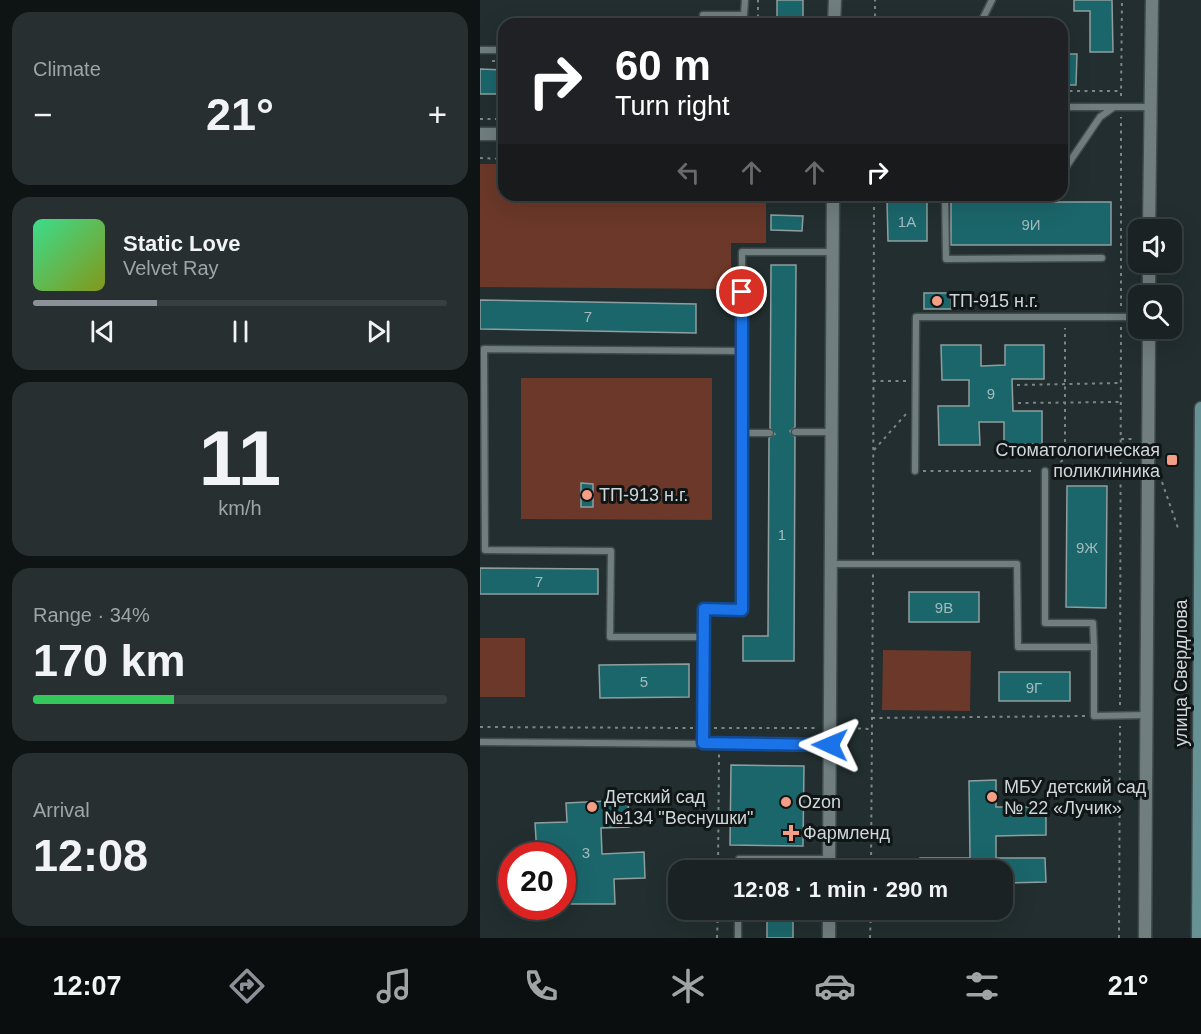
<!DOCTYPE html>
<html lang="en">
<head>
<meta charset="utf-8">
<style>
  :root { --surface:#1a2223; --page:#272f30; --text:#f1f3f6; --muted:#9fa4a6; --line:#383f41; --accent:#8c9099 }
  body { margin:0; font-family:Helvetica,sans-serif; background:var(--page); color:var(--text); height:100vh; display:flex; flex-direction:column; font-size:22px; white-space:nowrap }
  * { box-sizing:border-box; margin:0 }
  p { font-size:20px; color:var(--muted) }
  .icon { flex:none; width:33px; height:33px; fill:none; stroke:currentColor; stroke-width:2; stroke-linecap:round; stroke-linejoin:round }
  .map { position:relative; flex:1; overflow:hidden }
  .drawer { display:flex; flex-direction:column; gap:12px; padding:12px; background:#0e1313; width:480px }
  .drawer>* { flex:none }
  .top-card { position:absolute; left:18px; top:18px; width:570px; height:183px; border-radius:18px; box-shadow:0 6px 24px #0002,0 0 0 2px var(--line); background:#202124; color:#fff; overflow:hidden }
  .tools { position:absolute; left:648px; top:219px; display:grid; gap:12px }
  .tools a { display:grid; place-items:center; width:54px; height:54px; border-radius:12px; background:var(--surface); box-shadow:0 6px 24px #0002,0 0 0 2px var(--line); font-size:30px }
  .speed { position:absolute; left:18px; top:842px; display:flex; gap:12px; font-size:30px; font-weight:700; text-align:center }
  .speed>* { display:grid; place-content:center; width:78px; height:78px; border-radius:50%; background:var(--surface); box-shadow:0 6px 24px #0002,0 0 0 2px var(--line); line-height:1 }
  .speed .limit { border:9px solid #d22; background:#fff; color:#111 }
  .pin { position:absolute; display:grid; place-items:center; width:51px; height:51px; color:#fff; margin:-26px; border:3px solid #fff; border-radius:50%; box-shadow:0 2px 6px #0007 }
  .me { position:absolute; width:66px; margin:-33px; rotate:271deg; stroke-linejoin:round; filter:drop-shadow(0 0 4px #0008) }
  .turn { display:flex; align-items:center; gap:21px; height:126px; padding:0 18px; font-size:27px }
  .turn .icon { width:78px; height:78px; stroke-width:2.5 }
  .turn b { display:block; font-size:42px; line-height:51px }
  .lanes { display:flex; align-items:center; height:57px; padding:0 18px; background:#0003; justify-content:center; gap:30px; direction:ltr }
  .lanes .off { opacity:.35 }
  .big { font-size:45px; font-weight:800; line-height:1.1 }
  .drawer .widget { flex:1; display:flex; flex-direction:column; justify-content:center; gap:9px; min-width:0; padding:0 21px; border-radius:18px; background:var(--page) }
  .drawer .dial { align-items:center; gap:0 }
  .dial b { font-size:78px; line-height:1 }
  .song { display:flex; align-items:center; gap:18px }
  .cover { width:72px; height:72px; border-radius:9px; background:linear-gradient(135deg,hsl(150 70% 55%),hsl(70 70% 35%)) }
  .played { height:6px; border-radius:3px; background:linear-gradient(90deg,var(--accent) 30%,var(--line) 30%) }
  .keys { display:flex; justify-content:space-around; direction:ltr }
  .heat { display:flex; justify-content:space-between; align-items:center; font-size:33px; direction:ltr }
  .charge { height:9px; border-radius:4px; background:linear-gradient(90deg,#34c759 34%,var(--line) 0) }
  .trip { position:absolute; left:188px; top:860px; width:345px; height:60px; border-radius:18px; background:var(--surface); box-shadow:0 6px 24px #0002,0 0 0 2px var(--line); font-weight:800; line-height:60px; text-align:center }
  .tab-bar { display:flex; height:96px; justify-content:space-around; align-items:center; background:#0a0e0e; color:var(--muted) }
  .tab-bar .icon { width:42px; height:42px }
  .tab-bar .selected { color:var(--accent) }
  .tab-bar b { font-size:27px; color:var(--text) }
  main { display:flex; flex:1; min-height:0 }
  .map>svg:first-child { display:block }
  .green { fill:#6b3829 }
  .building { fill:#1b666b; stroke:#8f9e9f; stroke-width:1.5 }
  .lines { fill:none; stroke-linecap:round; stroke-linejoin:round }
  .service-casing { stroke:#424c4d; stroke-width:9 }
  .minor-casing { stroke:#424c4d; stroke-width:15 }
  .secondary-casing { stroke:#424c4d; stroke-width:15 }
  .path { stroke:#7d8687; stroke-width:2; stroke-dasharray:3 4.5; stroke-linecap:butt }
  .service { stroke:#707e7f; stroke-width:6 }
  .minor { stroke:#707e7f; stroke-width:12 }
  .secondary { stroke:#679295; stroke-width:12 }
  .route-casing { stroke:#114b97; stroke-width:15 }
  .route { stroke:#1a73e8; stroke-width:10 }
  .poi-dot { fill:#f49e86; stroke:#101516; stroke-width:2 }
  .labels { text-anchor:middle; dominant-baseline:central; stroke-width:6; stroke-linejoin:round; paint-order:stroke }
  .number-label { font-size:15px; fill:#a3bbbd }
  .poi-label { font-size:18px; fill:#d0d7d8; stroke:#101516; text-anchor:start }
  .street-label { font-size:18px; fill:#d0d7d8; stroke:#101516 }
</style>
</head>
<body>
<main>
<section class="drawer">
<div class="widget"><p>Climate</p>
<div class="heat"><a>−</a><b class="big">21°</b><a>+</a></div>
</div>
<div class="widget">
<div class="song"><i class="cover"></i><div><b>Static Love</b><p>Velvet Ray</p></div></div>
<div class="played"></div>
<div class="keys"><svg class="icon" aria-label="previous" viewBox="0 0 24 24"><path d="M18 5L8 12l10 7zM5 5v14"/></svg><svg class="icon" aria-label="pause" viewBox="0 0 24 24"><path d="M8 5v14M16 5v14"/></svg><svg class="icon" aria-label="next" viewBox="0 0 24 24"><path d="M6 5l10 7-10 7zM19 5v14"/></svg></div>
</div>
<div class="widget dial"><b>11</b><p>km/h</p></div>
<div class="widget"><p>Range · 34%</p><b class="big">170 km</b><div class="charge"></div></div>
<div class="widget"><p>Arrival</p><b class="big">12:08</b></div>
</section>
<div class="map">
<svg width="721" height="938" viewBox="0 0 721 938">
  <rect width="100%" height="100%" fill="#222e2f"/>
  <path class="green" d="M0,164h24v31h262v48h-35v46l-251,-2z
    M41,378h191v142l-191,-1z
    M0,638h45v59h-45z
    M403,650l88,1 -1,60 -88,-1z"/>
  <path class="building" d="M297,0h26v24h-26z
    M594,0h38l1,52h-23v-41h-16z
    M582,54h15l-1,31h-14z
    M0,69l24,1v24h-24z
    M407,201h40v40h-39z
    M471,202h160v43h-160z
    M291,215l32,1 -1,15 -31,-1z
    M291,265h25l-1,162 -5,4 5,6 -1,224h-51v-25h25l1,-198 6,-4 -5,-6z
    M444,293h27v16h-27z
    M0,300l216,4v29l-216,-4z
    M461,345h40v21l24,-1v-20h39v34h-32l1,32h29v33h-38v-22h-25l1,23h-41l-1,-39h31v-26h-27z
    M101,483l12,1v23h-12z
    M587,486h40l-1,122 -40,-1z
    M0,568l118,1v25h-118z
    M429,592h70v30h-70z
    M209,664v33l-89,1 -1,-33z
    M519,672h71v29h-71z
    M251,765l73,1 -1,80 -73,-1z
    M516,780v27h50v28l-50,1v22h49l1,24 -44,1v-13h-82v-12h50l-1,-77z
    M148,800l1,27 -28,1 1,26 42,-2 1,26 -31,1 1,25h-53v-50l-25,1 -2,-32 32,-1 -1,-19z
    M287,909h26v29h-26z"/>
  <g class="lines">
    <g class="service-casing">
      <path id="service" d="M105,24h74
        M223,24v-9h41l1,-15
        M500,24l12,-24
        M0,50h24
        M582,107h87
        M582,173l38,-56 14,-10
        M465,195l1,64 156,-1
        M315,432h37
        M262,433h28
        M435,471l1,-154h222
        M565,471v152h48l1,24
        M351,564h186l1,83h76v69l52,-1
        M224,637h-94l1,-86 -126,-1 -1,-201 258,2
        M0,742l350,3
        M223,743l1,-134 38,1v-358h90
        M259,870v-11h90
        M258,938v-29"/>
    </g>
    <g class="minor-casing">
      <path id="minor" d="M354,24l1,-24
        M0,134h24
        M669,230l3,-230
        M669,296v-34
        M349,870l4,-675
        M349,938v-29
        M665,938l4,-610"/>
    </g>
    <g class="secondary-casing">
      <path id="secondary" d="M718,938l3,-530"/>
    </g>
    <path class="path" d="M273,20h5v-20
      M395,24v-24
      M12,61h12
      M582,91h59
      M641,96l1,-96
      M0,119h24
      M0,158l24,1
      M641,306v-189
      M393,381h33
      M537,385l103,-2
      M538,403l102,-1
      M641,439h15
      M394,450l32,-36
      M574,466l11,-7v-131
      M443,471h112
      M682,482l17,49
      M393,555l1,-360
      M640,705l1,-378
      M392,718l213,-2
      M0,727l213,1
      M234,728h102
      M363,728l29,1
      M238,870l1,-117
      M391,870l2,-297
      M237,938l1,-29
      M390,938l1,-29
      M639,938l1,-212"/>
    <use href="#service" class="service"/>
    <use href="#minor" class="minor"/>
    <use href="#secondary" class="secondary"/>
  </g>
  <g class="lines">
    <g class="route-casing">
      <path id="route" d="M262,292v318l-38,-1 -1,134 127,2"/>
    </g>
    <use href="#route" class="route"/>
  </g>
  <g class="poi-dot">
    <circle cx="457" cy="301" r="6"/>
    <rect x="686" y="454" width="12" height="12" rx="3"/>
    <circle cx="107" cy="495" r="6"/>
    <circle cx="512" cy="797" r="6"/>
    <circle cx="306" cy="802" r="6"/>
    <circle cx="112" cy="807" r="6"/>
    <path d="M308 824h6v6h6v6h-6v6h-6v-6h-6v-6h6z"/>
  </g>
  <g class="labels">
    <g class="number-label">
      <text x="427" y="221">1А</text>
      <text x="551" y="224">9И</text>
      <text x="108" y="316">7</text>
      <text x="511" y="393">9</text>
      <text x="302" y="534">1</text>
      <text x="607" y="547">9Ж</text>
      <text x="59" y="581">7</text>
      <text x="464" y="607">9В</text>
      <text x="164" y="681">5</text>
      <text x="554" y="687">9Г</text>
      <text x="106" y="852">3</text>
    </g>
    <g class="poi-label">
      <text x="469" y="301">ТП-915 н.г.</text>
      <text x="680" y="450" text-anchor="end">Стоматологическая<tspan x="680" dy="21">поликлиника</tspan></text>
      <text x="119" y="495">ТП-913 н.г.</text>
      <text x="524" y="787">МБУ детский сад<tspan x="524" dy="21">№ 22 «Лучик»</tspan></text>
      <text x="124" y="797">Детский сад<tspan x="124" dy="21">№134 "Веснушки"</tspan></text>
      <text x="318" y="802">Ozon</text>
      <text x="323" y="833">Фармленд</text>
    </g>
    <g class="street-label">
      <text transform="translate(701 673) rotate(-90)">улица Свердлова</text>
    </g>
  </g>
</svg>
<div class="tools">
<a><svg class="icon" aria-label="sound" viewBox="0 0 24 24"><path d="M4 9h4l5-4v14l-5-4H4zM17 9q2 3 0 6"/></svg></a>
<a><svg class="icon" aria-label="search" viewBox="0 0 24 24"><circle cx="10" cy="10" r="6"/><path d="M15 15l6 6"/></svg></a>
</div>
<div class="speed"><div class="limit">20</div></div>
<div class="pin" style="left:262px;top:292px;background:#d93025"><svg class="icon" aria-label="arrive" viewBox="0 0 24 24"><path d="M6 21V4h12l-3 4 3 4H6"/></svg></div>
<svg class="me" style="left:350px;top:745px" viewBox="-20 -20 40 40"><path d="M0-17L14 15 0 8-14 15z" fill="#1a73e8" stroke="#fff" stroke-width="4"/></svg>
<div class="trip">12:08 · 1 min · 290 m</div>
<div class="top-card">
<div class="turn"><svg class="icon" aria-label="right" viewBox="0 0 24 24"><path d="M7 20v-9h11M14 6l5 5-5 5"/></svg><div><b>60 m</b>Turn right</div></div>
<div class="lanes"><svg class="icon off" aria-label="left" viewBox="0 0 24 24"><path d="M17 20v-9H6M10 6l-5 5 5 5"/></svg><svg class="icon off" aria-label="ahead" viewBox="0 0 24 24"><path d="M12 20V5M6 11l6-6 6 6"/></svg><svg class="icon off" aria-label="ahead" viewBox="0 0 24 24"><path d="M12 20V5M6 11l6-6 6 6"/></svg><svg class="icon" aria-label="right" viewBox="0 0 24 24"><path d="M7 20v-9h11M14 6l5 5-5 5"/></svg></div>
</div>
</div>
</main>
<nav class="tab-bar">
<b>12:07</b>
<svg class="icon selected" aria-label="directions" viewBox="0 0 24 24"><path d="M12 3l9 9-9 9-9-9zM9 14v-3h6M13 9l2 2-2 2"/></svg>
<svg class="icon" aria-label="music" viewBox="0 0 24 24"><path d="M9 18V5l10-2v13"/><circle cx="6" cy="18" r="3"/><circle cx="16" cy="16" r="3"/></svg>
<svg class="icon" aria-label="phone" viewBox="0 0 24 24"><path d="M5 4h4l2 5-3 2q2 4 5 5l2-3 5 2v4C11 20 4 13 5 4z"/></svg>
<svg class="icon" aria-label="climate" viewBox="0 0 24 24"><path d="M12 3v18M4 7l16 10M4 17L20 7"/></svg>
<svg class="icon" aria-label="car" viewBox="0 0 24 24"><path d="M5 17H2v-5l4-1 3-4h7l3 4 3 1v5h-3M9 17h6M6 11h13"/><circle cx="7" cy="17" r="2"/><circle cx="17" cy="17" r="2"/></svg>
<svg class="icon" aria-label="filters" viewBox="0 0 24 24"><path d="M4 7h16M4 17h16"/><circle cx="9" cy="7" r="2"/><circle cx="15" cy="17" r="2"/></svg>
<b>21°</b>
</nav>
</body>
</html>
